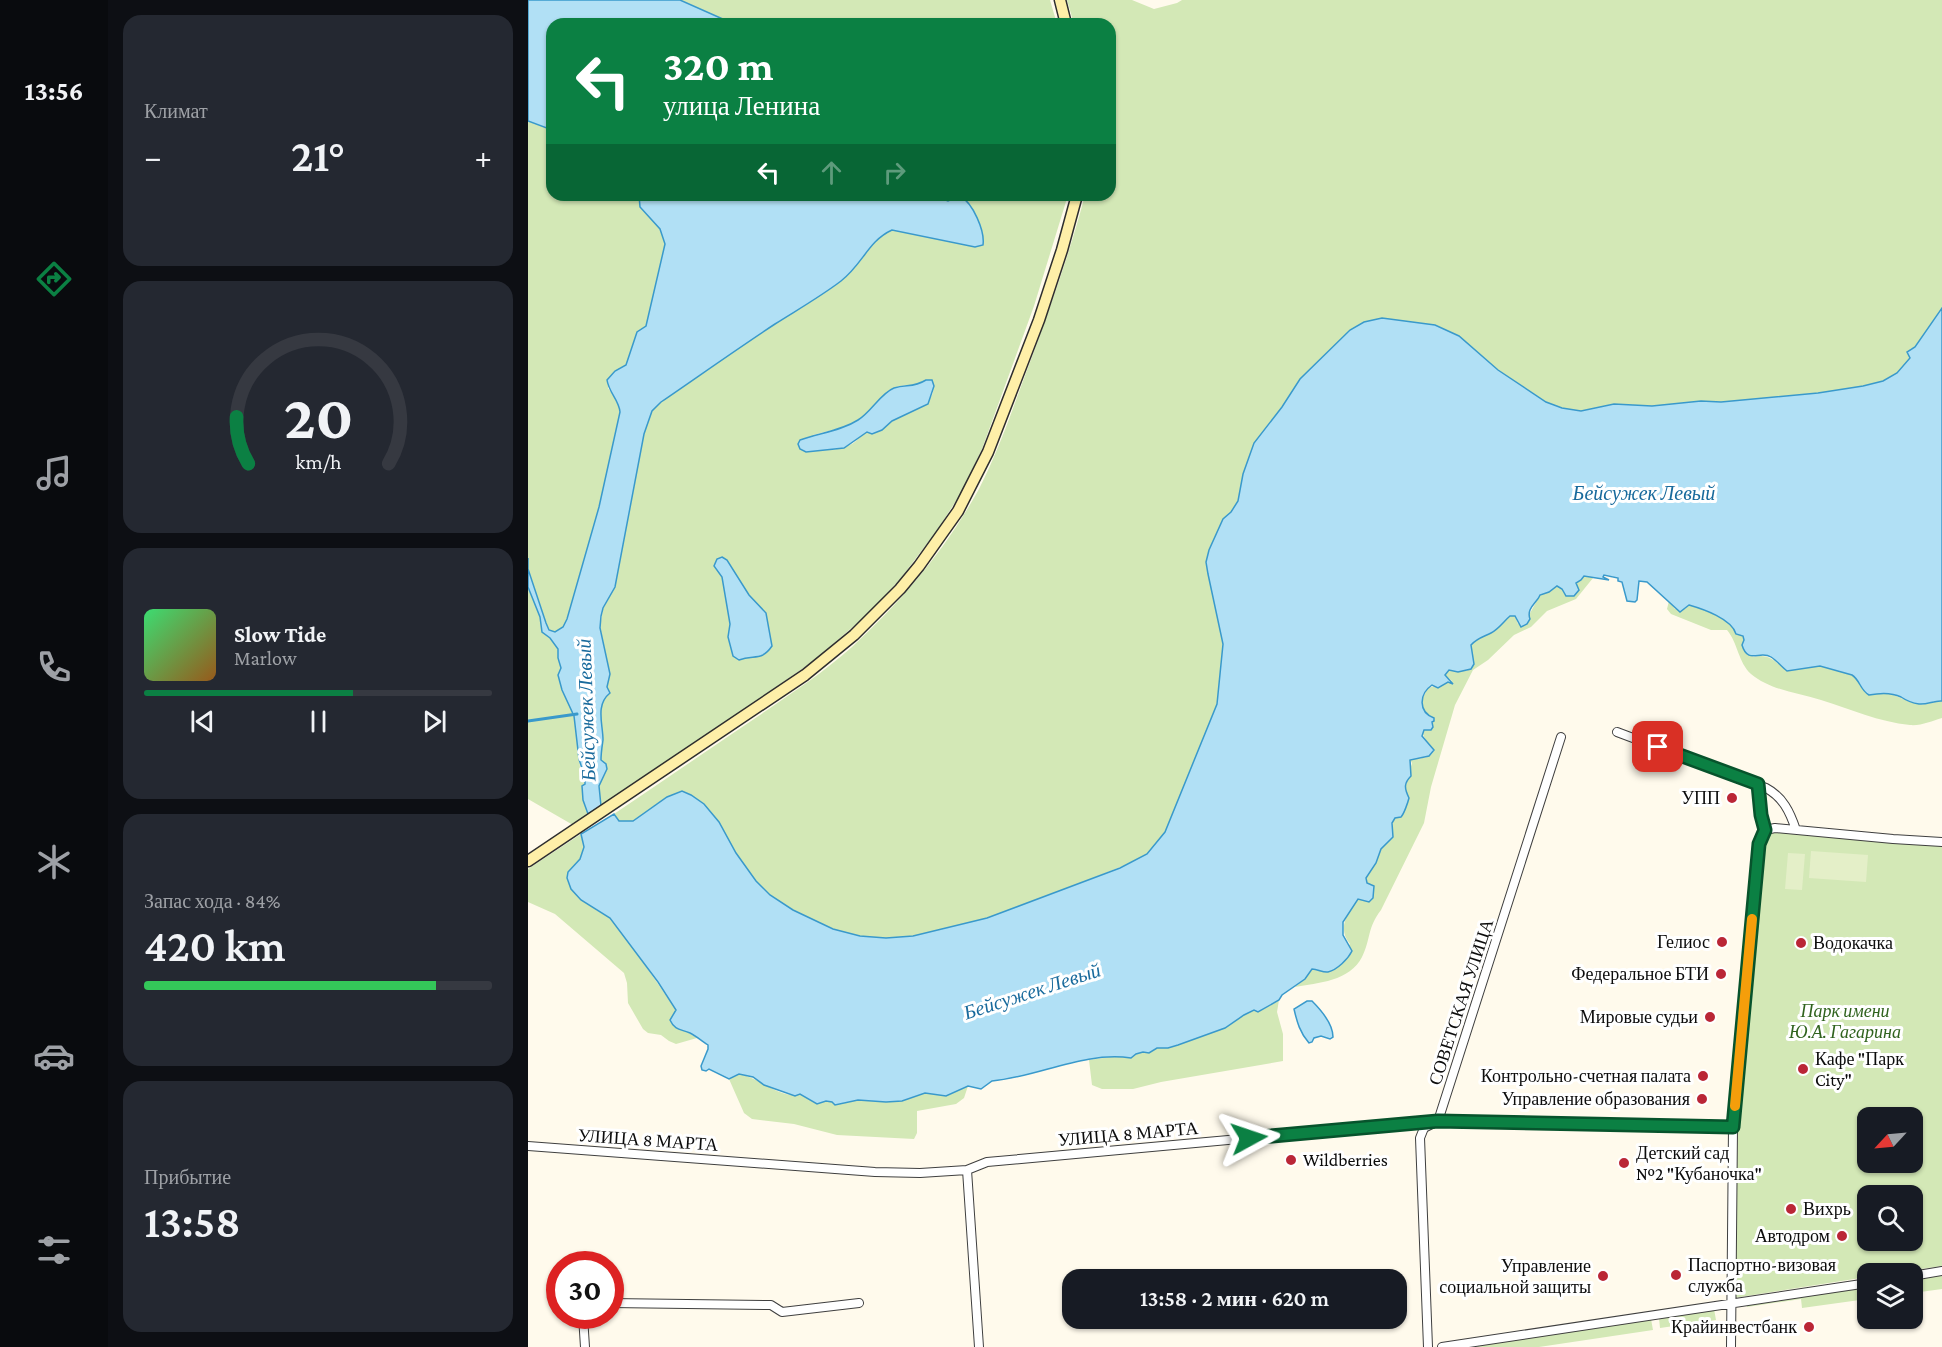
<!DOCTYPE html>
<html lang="ru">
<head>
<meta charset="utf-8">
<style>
  :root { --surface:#171b24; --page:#242831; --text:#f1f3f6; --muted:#9ea1a6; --line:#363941; --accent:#0b8043 }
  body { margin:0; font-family:"Crimson Pro",serif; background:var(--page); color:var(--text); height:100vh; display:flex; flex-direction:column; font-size:22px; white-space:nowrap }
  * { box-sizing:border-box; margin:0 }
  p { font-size:20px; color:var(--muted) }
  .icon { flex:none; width:33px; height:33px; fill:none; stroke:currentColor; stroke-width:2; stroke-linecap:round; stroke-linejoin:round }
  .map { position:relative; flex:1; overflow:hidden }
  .side { display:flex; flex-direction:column; gap:15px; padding:15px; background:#0d0f14; width:420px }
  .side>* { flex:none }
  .guide { position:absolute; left:18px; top:18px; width:570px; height:183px; border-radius:18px; box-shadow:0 2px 4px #0004; background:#0b8043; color:#fff; overflow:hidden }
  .needle { width:39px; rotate:244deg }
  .controls { position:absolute; left:1329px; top:1107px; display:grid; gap:12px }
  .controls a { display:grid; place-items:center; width:66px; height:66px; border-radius:12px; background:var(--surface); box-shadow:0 2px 4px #0004; font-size:30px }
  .speed { position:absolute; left:18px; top:1251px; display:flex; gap:12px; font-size:30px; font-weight:700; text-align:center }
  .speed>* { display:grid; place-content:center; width:78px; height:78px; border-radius:50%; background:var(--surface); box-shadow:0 2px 4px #0004; line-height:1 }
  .speed .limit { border:9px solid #d22; background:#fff; color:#111 }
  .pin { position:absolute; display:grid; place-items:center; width:51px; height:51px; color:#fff; margin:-26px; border-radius:12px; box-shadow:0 3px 9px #0006 }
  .me { position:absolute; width:66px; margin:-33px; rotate:85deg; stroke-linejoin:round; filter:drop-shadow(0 0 4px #0008) }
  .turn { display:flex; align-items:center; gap:21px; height:126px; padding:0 18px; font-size:27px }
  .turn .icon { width:78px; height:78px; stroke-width:2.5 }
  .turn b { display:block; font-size:42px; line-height:51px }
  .lanes { display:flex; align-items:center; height:57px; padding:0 18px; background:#0003; justify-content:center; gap:30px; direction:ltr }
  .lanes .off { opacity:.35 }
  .big { font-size:45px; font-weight:600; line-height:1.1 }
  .side .card { flex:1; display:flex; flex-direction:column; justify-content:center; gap:9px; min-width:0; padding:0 21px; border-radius:18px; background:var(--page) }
  .side .dial { align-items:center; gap:0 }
  .dial svg { height:156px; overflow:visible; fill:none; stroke:var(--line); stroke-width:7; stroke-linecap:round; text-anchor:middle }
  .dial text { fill:var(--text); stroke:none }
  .song { display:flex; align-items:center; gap:18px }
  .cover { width:72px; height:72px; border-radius:9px; background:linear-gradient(135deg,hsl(140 70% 55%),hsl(30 70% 35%)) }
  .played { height:6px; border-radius:3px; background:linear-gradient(90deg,var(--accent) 60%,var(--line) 60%) }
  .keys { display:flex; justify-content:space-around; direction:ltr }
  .heat { display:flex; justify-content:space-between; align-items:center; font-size:33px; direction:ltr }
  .charge { height:9px; border-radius:4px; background:linear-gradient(90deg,#34c759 84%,var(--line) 0) }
  .trip { position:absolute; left:534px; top:1269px; width:345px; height:60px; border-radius:18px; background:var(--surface); box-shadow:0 2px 4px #0004; font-weight:600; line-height:60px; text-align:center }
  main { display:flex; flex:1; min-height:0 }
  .tab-bar { display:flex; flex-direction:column; width:108px; justify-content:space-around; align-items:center; background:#090b0e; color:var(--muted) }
  .tab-bar .icon { width:42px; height:42px }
  .tab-bar .selected { color:var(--accent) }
  .tab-bar b { font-size:27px; color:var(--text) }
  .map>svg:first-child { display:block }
  .green { fill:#d3e8b6; fill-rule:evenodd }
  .pitch { fill:#e4efc8 }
  .water { fill:#b1e0f5; stroke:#3999cb; stroke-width:1.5 }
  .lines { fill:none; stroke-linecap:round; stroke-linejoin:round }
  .stream { stroke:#3999cb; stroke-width:3 }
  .street-casing { stroke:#3f3f3f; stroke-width:10 }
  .secondary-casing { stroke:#2e2e2e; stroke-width:13 }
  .street { stroke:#fff; stroke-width:8 }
  .secondary { stroke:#feefa8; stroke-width:10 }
  .route-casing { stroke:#07532c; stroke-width:15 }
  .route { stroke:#0b8043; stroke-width:10 }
  .slow { stroke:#f59e0b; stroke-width:10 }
  .poi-dot { fill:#ba2636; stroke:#fff; stroke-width:2 }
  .labels { text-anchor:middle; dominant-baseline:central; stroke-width:6; stroke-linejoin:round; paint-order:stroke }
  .poi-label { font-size:18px; fill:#0c0c0c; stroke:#fff; text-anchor:end }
  .street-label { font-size:18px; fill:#0c0c0c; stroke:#fff }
  .park-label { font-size:18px; font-style:italic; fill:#30631e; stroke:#fff }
  .water-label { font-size:20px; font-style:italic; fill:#186a9c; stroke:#fff }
</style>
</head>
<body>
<main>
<nav class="tab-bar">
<b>13:56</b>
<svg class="icon selected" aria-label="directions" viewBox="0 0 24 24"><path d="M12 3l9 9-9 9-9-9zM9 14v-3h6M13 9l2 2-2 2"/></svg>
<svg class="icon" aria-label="music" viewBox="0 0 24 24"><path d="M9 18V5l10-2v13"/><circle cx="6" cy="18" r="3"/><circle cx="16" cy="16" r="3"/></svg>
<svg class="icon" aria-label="phone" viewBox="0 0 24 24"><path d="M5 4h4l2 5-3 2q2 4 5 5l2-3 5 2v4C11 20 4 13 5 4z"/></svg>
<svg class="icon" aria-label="climate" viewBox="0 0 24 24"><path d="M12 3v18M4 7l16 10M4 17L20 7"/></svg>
<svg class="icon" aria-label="car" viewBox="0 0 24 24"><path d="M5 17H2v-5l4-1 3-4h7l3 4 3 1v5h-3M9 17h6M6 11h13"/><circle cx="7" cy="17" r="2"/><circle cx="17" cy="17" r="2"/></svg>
<svg class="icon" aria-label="filters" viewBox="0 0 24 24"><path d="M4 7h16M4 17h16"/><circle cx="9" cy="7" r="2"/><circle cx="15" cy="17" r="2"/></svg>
</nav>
<section class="side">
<div class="card"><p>Климат</p>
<div class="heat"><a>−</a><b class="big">21°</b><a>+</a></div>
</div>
<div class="card dial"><svg viewBox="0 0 100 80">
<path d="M14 69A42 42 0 1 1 86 69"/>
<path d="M14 69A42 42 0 0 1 8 45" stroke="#0b8043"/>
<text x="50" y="56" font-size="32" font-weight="700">20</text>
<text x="50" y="72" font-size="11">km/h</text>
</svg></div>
<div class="card">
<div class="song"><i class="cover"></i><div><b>Slow Tide</b><p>Marlow</p></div></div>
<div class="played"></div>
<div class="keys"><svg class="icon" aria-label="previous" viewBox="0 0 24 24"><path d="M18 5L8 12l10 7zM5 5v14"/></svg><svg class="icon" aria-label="pause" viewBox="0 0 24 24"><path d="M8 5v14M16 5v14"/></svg><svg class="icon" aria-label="next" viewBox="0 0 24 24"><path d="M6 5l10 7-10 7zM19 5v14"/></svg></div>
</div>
<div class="card"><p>Запас хода · 84%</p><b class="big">420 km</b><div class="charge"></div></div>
<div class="card"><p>Прибытие</p><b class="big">13:58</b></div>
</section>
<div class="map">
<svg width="1414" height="1347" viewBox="0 0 1414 1347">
  <rect width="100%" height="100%" fill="#fffaec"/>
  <path class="green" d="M152,0h370l7,24h-323z
    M539,0h65l22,9 23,-6 5,-3h760v308l-27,39 -5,2v9l-13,15 -14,8 -20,5 -45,7 -97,9 -20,-1 -49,5 -38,-2 -33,7 -19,-3 -16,-6 -48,-32 -39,-34 -24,-11 -85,5 -50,49 -18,28 -39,67 -5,27 -7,11 -8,7 -14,31 -3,12 2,12 15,70 -6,60 -52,128 -18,22 -12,7 -47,19 -101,38 -74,18 -27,2 -26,-2 -27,-7 -40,-19 -23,-15 -14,-14 -20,-28 -17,-31 -52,-25 -34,24h-14l-5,-7c48,-32 95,-65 143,-97 32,-22 66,-44 95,-70 50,-46 94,-98 127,-158 22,-43 37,-90 54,-135 19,-52 38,-105 52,-159h25v-171h-36z
    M0,121l24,9v65h87l-1,3 22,31 5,15 -19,83 -9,5 -11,33 -11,6 -7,17 11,15 1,9 -21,95 -32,112 -4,8 -8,5 -6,-2 -3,-7 -18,-54z
    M404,195h136l-34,111 -52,143 -21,44 -23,36 -37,49 -32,35 -57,49 -148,103 -63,41c-1,-7 -3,-15 -2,-22 1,-6 6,-11 7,-20l-5,-4v-53l9,-33 -10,-47 3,-18 12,-22 29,-153 8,-23 9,-9c38,-26 76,-53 114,-78 22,-14 45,-27 66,-43 22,-17 27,-40 51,-51l83,17 8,-2 -23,-49 -12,5zM398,380h6c9,26 -26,31 -41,42 -4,2 -6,6 -11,8 -4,1 -9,1 -13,2 -6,2 -7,5 -11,9 -8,7 -20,9 -31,9l-12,-15c15,-4 32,-7 45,-15 13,-8 22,-26 36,-32 13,-5 19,0 32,-8zM187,566l34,29 17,18 6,33 -12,11h-13l-8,3 -11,-23 2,-13 -8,-47z
    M1058,575l7,3 -17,21 -29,12 -16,16 -17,8 -26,25 -15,10 -18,35 -24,82 -7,36 -43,87c-14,18 -10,29 -19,47 -12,24 -44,26 -67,30l10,-8 7,-10 12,3 26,-28c-13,-16 -3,-30 8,-45l11,3 1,-17 -4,-2v-5l10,-15 5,-14 12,-12c0,-4 -1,-11 0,-15 4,-17 22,-11 12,-34l7,-25 -2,-3 1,-2c9,1 18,1 23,-7 -13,-20 -14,-11 -5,-35l-4,-3 -4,-12 7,-13 24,-7 -7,-6 4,-5 18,1 6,-14 -2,-12 10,-9 10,-3 19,-17h5l3,8 11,-9 11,-20 9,-3 8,-6 5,3 2,4 15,-3 -3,-7z
    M0,587l12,30 2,15 8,6 8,11v9l3,10 -3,7 4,15 12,26 3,11 3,41 5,10 -2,22 5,14 -15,11 -45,-26z
    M1141,601l6,8h10l4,-4c18,5 42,16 54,31 4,6 7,15 10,21 17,-4 22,5 34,14l33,-5 32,9 5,2 3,9 14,8c17,-5 29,8 44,10 9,2 16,-3 24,-3v17c-10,3 -21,8 -32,7 -31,-3 -60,-16 -89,-25 -23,-7 -51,-10 -70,-26 -13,-12 -13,-31 -24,-44h-16l-40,-16 -4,-5z
    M1246,832l168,13v421l-49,7 -25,1 -1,3 -133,21 4,-171 25,-281 4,-9zM1340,1118h44v44h-44zM1340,1196h44v44h-44z
    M53,834c3,15 4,21 -8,32l23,44 14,8 17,21 49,71 -4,6 17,17 8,5 -21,6 -7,-3 -8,-6 -13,-2 -5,-4 -15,-26 -1,-20 -3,-10 -69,-59 -27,-12v-33z
    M751,1000l-2,12 6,22v27l-122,21 -28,7h-31l-10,-4 -3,-25 28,-4 14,2 5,-4 21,-6h11l10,-3 47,-17 19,-13 10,-5 4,2z
    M210,1074c20,2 42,26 62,20l17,10 9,-3 6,1 3,3 23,-5 28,2 16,-1 23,-8 21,3 22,-10 -4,12 -8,6 -39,7v22l-3,6 -77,-4 -43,-11 -42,-5 -8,-6 -15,-34z
    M1414,1274v15l-29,4 -1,-15z
    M1339,1285v14l-65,9 -1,-9 -54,8 -1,-3z
    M1186,1309l2,11 -56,8 -1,-10z
    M1123,1319l2,11 -114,17h-70z"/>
  <path class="pitch" d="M1283,851l57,4 -2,27 -57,-4z
    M1260,853l17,1 -3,36 -17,-1z"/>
  <path class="water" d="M0,0h152l54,24h-182v106l-24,-9z
    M111,195h293l16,6 12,-5c13,7 25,35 23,49l-8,2 -83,-17c-24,11 -29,34 -51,51 -21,16 -44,29 -66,43 -38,25 -76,52 -114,78l-9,9 -8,23 -29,153 -12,21 -2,8 -1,12 10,46 -3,13 3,6c-15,12 -7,31 -7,47 -1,7 -2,13 -2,20l5,4 1,5 -8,17 2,20 -13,8 -5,-14 -1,-14 3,-2v-6l-6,-19 -5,-43 -12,-26 -4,-15 3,-7 -3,-10v-9l-8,-11 -8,-6 -2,-15 -12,-30v-29v11l18,54 3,7 6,2 8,-5 4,-8 32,-112 21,-95c-1,-12 -11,-19 -13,-32l8,-9 11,-6 11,-33 9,-6 19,-82 -5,-15 -20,-22z
    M1414,308v393c-7,-1 -15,4 -23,3 -7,-1 -12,-3 -18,-7 -10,-5 -22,-4 -32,-2 -9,-5 -9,-15 -17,-20l-32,-9 -33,5c-5,-4 -10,-10 -16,-14 -11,-7 -23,8 -29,-12l2,-5 -1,-4 -7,-2c-4,-15 -33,-25 -47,-29l-9,7 -33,-30 -8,-1 -2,19 -2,2 -8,-1 -5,-19 -4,-1v-3l-14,-3 -1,2 6,3 -25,-4 -3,4 -5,3 3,7 -5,6h-8l-4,-7 -5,-3 -8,6 -9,3c-3,8 -14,13 -10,24l-3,5 -6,3 -6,-11h-5c-6,5 -11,13 -19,17 -8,4 -14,5 -20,12l3,19 -3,5 -13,3 -9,-2 -4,5 8,9 -5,-2 -10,6 -6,-3c-13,9 -14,27 2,33v3l-2,1 1,5 -2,3h-7l-2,6 12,14 -5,6 -19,4 1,16c-7,7 -7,12 -2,22 -1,4 -5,16 -8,19l-6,1 -3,5 1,14 -12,12 -5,14 -10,15 1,5 7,3 -1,12 -4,4 -11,-3 -15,23v13l9,16c-4,8 -15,19 -24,21 -5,1 -10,-3 -16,-3l-7,10 -23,16 -3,5 -21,12 -4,-2 -10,5 -19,13 -47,17 -10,3h-11l-8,5 -6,-1 -7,2 -5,4c-47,-7 -93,19 -139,23l-11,8 -13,-3 -22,10 -21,-3 -23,8 -16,1 -28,-2 -23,5 -3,-3 -6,-1 -9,3 -17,-10 -5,2 -31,-11 -11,-8 -14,-3 -10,5 -20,-10 -3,2 -4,-1 -1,-4 7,-17v-4c-6,-4 -12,-9 -18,-12 -9,-4 -15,-2 -20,-13l6,-10 -18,-28 -48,-64 -29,-18 -10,-11 -4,-11 1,-6 12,-13 4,-12 -3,-13 33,-20 5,7h14l34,-24 15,-6 9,4 13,9 15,18 17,31 20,28 14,14 23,15 40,19 27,7 26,2 27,-2 74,-18 133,-50 27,-14 18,-22 52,-128 6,-60 -15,-70 -2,-12 3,-12 14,-31 8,-7 7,-11 5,-27 11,-31 28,-36 18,-28 50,-49 14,-8 18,-4 53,7 24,11 39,34 48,32 16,6 19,3 33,-7 38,2 49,-5 20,1 97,-9 45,-7 20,-5 14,-8 13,-15 -3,-6 8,-5z
    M398,380h6l2,6 -6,18 -36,17 -10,9 -10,4 -5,-2 -23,16 -38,4 -6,-3 -2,-5 2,-4c19,-7 41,-9 58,-20 13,-8 23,-27 36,-32 13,-4 19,0 32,-8z
    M194,557l5,3 22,35 17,18 6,33c-11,16 -18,8 -33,14l-6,-4 -5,-19 2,-13 -8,-47 -8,-11 3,-7z
    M779,1001h5c9,9 21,23 21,36l-3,2 -9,-3 -7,2 -2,4 -3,1c-9,-10 -12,-21 -15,-34z"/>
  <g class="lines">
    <path class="stream" d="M0,721l49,-7"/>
    <g class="street-casing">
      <path id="street" d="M1089,732l149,56c17,9 24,24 30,42
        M1237,830l10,-2 118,11 49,3
        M0,1146l347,26 45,1 47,-3 20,-8 451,-41 295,6
        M439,1170l12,177
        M1384,1276l30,-5
        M82,1303l161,2 11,7 77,-9
        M55,1316l2,31
        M900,1347l-8,-209 4,-10 14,-7 123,-384
        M914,1347l426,-64
        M1203,1347l2,-220 26,-283 6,-14 -7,-46"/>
    </g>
    <g class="secondary-casing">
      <path id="secondary" d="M532,0l6,24
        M0,861l277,-186 49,-40 46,-46 19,-23 39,-55 30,-59 51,-132 23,-70 15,-55"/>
    </g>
    <use href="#street" class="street"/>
    <use href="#secondary" class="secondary"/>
  </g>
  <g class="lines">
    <g class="route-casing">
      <path id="route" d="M721,1138l189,-17 295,6 26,-283 6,-14 -4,-15 -3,-31 -100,-37"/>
    </g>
    <use href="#route" class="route"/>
    <path class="slow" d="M1207,1106l17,-187"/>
  </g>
  <g class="poi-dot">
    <circle cx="1204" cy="798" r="6"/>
    <circle cx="1194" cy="942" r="6"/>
    <circle cx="1273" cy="943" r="6"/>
    <circle cx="1193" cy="974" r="6"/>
    <circle cx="1182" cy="1017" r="6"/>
    <circle cx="1275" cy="1069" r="6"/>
    <circle cx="1175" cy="1076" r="6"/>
    <circle cx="1174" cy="1099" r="6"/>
    <circle cx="763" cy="1160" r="6"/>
    <circle cx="1096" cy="1163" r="6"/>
    <circle cx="1263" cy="1209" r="6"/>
    <circle cx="1314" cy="1236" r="6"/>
    <circle cx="1148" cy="1275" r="6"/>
    <circle cx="1075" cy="1276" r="6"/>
    <circle cx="1281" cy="1327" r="6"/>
  </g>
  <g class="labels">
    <g class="poi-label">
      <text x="1192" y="798">УПП</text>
      <text x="1182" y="942">Гелиос</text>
      <text x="1285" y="943" text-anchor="start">Водокачка</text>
      <text x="1181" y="974">Федеральное БТИ</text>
      <text x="1170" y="1017">Мировые судьи</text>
      <text x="1287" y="1059" text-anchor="start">Кафе "Парк<tspan x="1287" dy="21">City"</tspan></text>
      <text x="1163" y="1076">Контрольно-счетная палата</text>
      <text x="1162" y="1099">Управление образования</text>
      <text x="1108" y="1153" text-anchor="start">Детский сад<tspan x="1108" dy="21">№2 "Кубаночка"</tspan></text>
      <text x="775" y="1160" text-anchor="start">Wildberries</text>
      <text x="1275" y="1209" text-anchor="start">Вихрь</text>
      <text x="1302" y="1236">Автодром</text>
      <text x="1160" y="1265" text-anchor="start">Паспортно-визовая<tspan x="1160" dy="21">служба</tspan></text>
      <text x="1063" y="1266">Управление<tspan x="1063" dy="21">социальной защиты</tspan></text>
      <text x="1269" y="1327">Крайинвестбанк</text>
    </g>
    <g class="street-label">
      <text transform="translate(933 1002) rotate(-72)">СОВЕТСКАЯ УЛИЦА</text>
      <text transform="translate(600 1134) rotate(-5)">УЛИЦА 8 МАРТА</text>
      <text transform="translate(120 1140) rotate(4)">УЛИЦА 8 МАРТА</text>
    </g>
    <g class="park-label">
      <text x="1317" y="1011">Парк имени<tspan x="1317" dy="21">Ю.А. Гагарина</tspan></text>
    </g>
    <g class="water-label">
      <text x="1116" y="493">Бейсужек Левый</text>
      <text transform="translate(58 710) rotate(-92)">Бейсужек Левый</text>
      <text transform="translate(504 991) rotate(-18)">Бейсужек Левый</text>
    </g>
  </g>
</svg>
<div class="controls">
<a><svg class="needle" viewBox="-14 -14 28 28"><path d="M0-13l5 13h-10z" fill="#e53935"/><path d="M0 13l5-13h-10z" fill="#9ea1a6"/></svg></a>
<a><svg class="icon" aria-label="search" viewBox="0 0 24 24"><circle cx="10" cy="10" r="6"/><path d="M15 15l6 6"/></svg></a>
<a><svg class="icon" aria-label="layers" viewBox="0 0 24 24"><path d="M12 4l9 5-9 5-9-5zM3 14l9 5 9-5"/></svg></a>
</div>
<div class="speed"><div class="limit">30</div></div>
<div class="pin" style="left:1130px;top:747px;background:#d93025"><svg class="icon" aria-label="arrive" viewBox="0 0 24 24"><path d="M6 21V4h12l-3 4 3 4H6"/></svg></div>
<svg class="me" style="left:721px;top:1138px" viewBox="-20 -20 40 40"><path d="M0-17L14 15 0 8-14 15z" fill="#0b8043" stroke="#fff" stroke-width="4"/></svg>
<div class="trip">13:58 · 2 мин · 620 m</div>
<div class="guide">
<div class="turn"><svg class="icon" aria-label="left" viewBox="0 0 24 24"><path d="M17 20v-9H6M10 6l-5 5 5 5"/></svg><div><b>320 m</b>улица Ленина</div></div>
<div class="lanes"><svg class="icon" aria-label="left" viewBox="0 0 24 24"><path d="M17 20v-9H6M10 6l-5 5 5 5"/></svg><svg class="icon off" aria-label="ahead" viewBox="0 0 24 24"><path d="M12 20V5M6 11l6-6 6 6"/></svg><svg class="icon off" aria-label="right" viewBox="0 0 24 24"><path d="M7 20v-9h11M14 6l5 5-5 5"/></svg></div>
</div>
</div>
</main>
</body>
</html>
